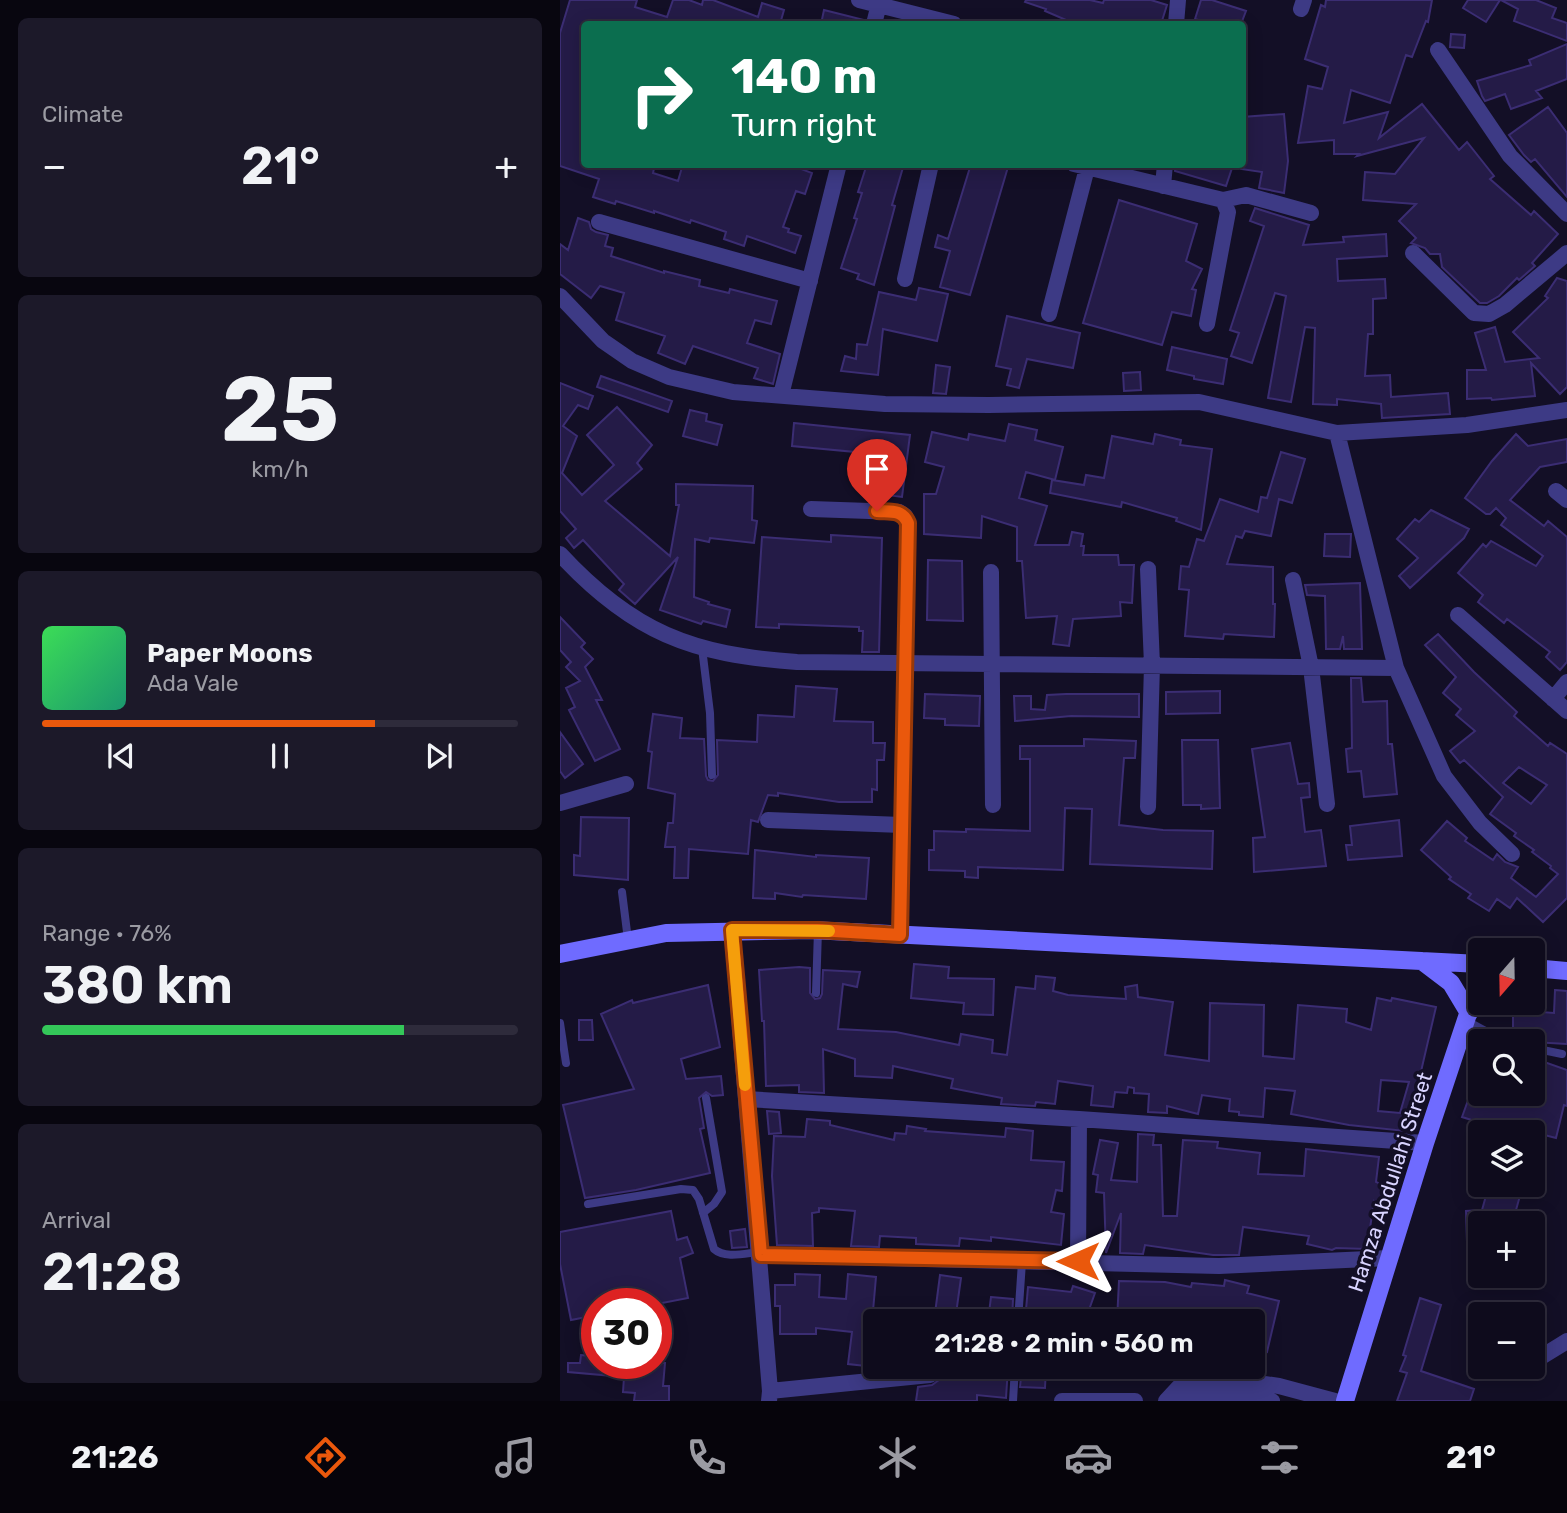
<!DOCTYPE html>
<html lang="en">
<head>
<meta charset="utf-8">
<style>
  :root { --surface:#0e0b1c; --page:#1c1929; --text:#f1f3f6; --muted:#9b9ba3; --line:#2e2b3b; --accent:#ea580c }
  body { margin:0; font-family:Rubik,sans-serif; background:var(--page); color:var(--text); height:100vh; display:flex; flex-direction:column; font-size:26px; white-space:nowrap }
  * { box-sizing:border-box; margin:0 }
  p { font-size:23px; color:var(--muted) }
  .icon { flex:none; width:38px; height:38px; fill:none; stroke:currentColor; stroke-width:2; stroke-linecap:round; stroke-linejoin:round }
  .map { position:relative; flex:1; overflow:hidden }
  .side { display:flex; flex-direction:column; gap:18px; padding:18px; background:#08060f; width:560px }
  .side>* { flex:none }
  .hud { position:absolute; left:21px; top:21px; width:665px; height:147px; border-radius:7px; box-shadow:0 4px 18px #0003,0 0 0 2px var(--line); background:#0b6e4f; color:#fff; overflow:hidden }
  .needle { width:46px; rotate:200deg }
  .tools { position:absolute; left:908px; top:938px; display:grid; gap:14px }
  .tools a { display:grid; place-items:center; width:77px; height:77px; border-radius:7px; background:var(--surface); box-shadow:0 4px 18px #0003,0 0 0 2px var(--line); font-size:35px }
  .speed { position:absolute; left:21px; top:1288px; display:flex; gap:14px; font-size:35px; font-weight:700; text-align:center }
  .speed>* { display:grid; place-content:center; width:91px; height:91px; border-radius:50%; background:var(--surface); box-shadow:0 4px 18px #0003,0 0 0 2px var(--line); line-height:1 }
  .speed .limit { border:10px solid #d22; background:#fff; color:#111 }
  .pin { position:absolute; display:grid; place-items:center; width:60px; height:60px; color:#fff; margin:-72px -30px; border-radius:50% 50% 50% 0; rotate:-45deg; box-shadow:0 0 7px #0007 }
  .pin .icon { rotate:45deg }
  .me { position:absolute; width:77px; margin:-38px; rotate:270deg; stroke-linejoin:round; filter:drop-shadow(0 0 5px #0008) }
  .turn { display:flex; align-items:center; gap:24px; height:147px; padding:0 35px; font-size:32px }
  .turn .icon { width:91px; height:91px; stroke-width:2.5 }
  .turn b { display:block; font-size:49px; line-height:60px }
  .big { font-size:52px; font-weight:600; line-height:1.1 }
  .side .card { flex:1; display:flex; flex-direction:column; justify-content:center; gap:10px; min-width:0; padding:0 24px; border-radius:10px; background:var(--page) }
  .side .dial { align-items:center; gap:0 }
  .dial b { font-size:91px; line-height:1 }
  .song { display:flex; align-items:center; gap:21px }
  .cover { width:84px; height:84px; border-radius:10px; background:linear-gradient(135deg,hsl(130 70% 55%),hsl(160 70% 35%)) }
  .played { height:7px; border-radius:4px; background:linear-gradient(90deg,var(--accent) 70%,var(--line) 70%) }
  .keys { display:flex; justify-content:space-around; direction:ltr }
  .heat { display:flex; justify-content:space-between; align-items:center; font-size:38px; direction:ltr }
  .charge { height:10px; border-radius:5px; background:linear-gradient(90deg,#34c759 76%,var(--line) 0) }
  .trip { position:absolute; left:303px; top:1309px; width:402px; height:70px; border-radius:7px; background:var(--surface); box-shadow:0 4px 18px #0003,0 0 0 2px var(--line); font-weight:600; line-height:70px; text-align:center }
  .tabs { display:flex; height:112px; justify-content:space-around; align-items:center; background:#06040b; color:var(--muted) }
  .tabs .icon { width:49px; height:49px }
  .tabs .current { color:var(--accent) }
  .tabs b { font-size:32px; color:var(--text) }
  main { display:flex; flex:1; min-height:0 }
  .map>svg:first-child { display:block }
  .building { fill:#241b47; stroke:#3b2d73; stroke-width:2; fill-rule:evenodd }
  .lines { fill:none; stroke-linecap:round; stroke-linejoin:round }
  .lane { stroke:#3d3a85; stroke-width:8 }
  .street { stroke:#3d3a85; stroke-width:16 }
  .secondary { stroke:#6f6bff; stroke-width:18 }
  .route-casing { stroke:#983908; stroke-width:18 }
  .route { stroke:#ea580c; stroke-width:12 }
  .slow { stroke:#f59e0b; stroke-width:12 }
  .labels { text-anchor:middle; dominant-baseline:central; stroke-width:7; stroke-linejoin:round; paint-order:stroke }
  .street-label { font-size:21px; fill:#d9d4ff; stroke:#130f26 }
</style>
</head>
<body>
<main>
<section class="side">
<div class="card"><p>Climate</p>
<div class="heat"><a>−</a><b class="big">21°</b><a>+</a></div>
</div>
<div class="card dial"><b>25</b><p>km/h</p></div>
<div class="card">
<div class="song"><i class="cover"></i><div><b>Paper Moons</b><p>Ada Vale</p></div></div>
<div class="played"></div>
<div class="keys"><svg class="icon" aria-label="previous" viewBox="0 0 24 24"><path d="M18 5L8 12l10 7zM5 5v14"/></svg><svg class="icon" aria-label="pause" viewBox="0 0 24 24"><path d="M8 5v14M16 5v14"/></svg><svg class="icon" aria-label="next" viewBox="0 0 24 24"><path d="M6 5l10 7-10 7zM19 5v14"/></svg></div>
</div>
<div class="card"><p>Range · 76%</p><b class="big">380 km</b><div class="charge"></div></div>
<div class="card"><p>Arrival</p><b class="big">21:28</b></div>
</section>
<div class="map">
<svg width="1007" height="1401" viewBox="0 0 1007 1401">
  <rect width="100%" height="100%" fill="#130f26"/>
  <path class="building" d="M10,0h67l-2,7 32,10 6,-17h16l13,5 1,-5h10l45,17 4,-14 22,7 -4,14h-196v140h71l-2,9 25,8 5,-17h105l24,9 -7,21 -9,-3 -13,36 6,2 -1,3 13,4 -6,17 -48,-17 -3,10 -20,-7 2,-7 -35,-12 -1,3 -36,-12v2l-38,-12 -1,3 -22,-7 6,-18 -39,-13v-133z
    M466,0h64l13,3 1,-3h47l16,5 -6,19h-75l-20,-4 -21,-9 1,-2 -21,-7z
    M641,0h11l34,11 -5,13h-29l-17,-5z
    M766,0h106l-4,22 -2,-1 -14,36 -6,-2 -16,48 -39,-13 -7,33 44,-11 -9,26 43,-34 37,46 8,-8 27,34 -4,3 41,36 3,-4 24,23 -26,29 3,3 -16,14 -2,-2 -18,18 -12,7h-7l-38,-36 -2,-13h-10l-5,-6 -14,-5 5,-5 -17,-17 17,-17 -53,-4 2,-28 30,2 29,-36 -67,18 2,-2h-25v-14l-36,3 10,-57 14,3 6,-22 -23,-8 16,-54 4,2z
    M908,0h32l-14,22 -23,-14z
    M941,0h35l20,8 -4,10 15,5v18l-53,-20 4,-12z
    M264,10l40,10v4h-43z
    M891,34l14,1 -1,13 -14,-1z
    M1007,44v35l-31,12 6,7 -31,11 -6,-15 -20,7 -3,-5 -5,-15 54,-16 -2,-5z
    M988,107l19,26v64l-32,-38 -4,3 -7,-7 -15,-20z
    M724,114l4,47 -4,32 -25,-5 3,-16 -21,-3 1,-52z
    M307,164h37l-12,41 3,1 -21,79 -17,-6 2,-5 -18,-6 16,-49 -3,-1 8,-25 -4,-1z
    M411,164l37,3 -38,128 -30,-8 10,-36 -15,-4 3,-12 10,4z
    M615,164h46l11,4 -6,18 -51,-15z
    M559,200l78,24 -11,37 16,8 -10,20 4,1 -5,26 -19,-4 -10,33 -79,-22z
    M695,208l54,17 -6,20 41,-3 -1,-5 43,-3 1,22 -50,3 1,22 47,-2 1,19 -13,1v35h-5l-3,42 25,-1 1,22 57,-4 2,21 -68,4 -1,-14 -44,-5v6l-24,-1 2,-76 -10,-1 -14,75 -23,-4 18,-102 -11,-3 -23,70 -21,-7 8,-23 -9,-3 34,-104 -14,-5z
    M18,218l11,4 2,7 5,3 12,3 -3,11 8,2 -2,8 53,17v-2l36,9 -1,6 30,7 1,-4 47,12 -6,23 -16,-4 -8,23 33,11 -7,30 -19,-6 4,-10 -65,-22 -8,18 -27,-11 7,-17 -49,-16 8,-27 -24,-7 -9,12 -31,-24v-30l8,6z
    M997,278l10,3v106l-7,7 -29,-31 4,33 -43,4 -1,-2 -24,1v-29h19l-11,-37 20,-6 10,35 34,-4 -26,-26 35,-34 -3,-2z
    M359,288l29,6 -11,47 -54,-12 -5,46 -37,-4 4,-15 11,3 1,-15 10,1 12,-53 37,8z
    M447,316l73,17 -7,35 -46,-9 -8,29 -12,-3 4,-16 -15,-3z
    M612,347l55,12 -4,25 -29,-5v-3l-27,-6z
    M376,365l14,2 -4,27 -13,-1z
    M580,372l1,18 -17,1 -1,-18z
    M41,376l71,25 -4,11 -71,-25z
    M0,383l33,13 -5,13 -10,-4 -15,21 14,10 -15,37 20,22 32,-30 -27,-30 30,-28 35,38 -15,18 5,6 -37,32 65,55 9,-51h-3v-21l77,2 -1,34 5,1 -3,22 -44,-5 -1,4 -14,-3 -1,58 15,5 -1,2 22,6 -4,17 -23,-6 -2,3 -41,-14 18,-53 -43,47 -16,-14 5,-6 -41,-44 -9,8 -8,-10 10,-9 -16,-18z
    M130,410l17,4 -1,7 16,4 -5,20 -34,-9z
    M234,423l116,12 -8,62 -31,-4 5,-39 -84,-8z
    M449,424l28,6 -2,10 28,7 -8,33 -29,-8 -7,26 28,8 -12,39h34l3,-13 11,2 -2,12h3l-1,9h35l1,10h15l-2,38 -12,-1 1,14 -48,3 -4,27 -16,-2 4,-28 -31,2 -4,-57h-5v-34l-35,-11 -1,22 -57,-4v-40h12l8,-27 -19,-5 7,-30 36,8 1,-6 36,7z
    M595,434l26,6 -1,5 32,4 -11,81 -25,-9 1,-3 -55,-16 -1,5 -71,-14 2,-13 32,5 2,-10 18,3 8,-42 41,8z
    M956,434l12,12 39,-7v23l-27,5 -30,33 34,26 4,-5 19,16v125l-7,8 -14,-13 4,-5 -43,-33 -3,4 -26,-21 5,-7 -25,-22 25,-29 3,3 5,-6 45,25 7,-10 -42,-31 5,-7 -10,-10 -6,6h-4l-21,-16 27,-37z
    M721,452l24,7 -13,44 -13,-4 -8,37 -26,-5 -3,7 -6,-2 -9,28 46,3v37h2l-1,33 -50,-3 -1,5 -38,-3 4,-46 -10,-1 2,-23 8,1 8,-28 7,2 16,-42 38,13 3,-15 6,1z
    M871,510l38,19 -5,9 -54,50 -11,-12 19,-18 -21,-19 18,-20 4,3z
    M765,534h26l-1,23 -26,-1z
    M271,535l51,3 -3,114h-17l1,-21h-4v-4l-80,-3v4l-23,-1 6,-90 69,5z
    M368,560l34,1 1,60 -36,-1z
    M800,583l2,66h-18l-1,-13 -3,13h-14l-1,-53 -18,-1 -2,-10z
    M0,617l25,26 -4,4 12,12 -8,8 17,33h-6l24,49 -25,12 -26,-51 6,-3 -9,-19 14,-7 -14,-14 5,-5 -11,-12z
    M878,634l36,38 43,40 -3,4 34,30 2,-3 17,11v144l-24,24 -26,-24 -7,10 -13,-9 -8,12 -21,-13 3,-4 -22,-15 2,-2 -30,-27 26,-29 20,17 -2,3 28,19 4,-6 8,8 13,5 -7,11 25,19 22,-23 -8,-6 1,-2 -19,-14 2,-2 -20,-14 2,-3 -26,-19 13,-17 -39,-37 -4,3 -10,-12 25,-20 -19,-16 5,-6 -18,-16 13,-16 -31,-32zM959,767l28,18 -16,19 -28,-21z
    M791,678h10l2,24 24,-1 1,43h4l5,50 -33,3 -3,-26 -13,1 -2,-23 6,-1z
    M236,686l41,3 -3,32 39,1v21h12l-1,17h-7v30l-5,-1v13h-33l-61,-9v3l-10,-1 -10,27 -7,-2 -3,34 -59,-5 -1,29h-14l1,-31h-10l3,-24h5l2,-29 -27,-6 4,-36 -4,-1 5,-37 29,4 -2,20 24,1 2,37 2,4 5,1 5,-6 -1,-35 40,2 1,-27 36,2z
    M660,691v22l-54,1v-22z
    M365,694l55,2 -1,30 -34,-1v-6l-21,-1z
    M506,694h73v23l-68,-1 -56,5 -1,-25h17v13l14,1 2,-15z
    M0,732l23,32 -18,14 -5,-7z
    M524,739l52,2 -1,17h-11l-5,67 44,5 50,1 -1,38 -122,-5 2,-55 -27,-1 -2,62 -85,-3v11l-13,-1v-6l-36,-1v-20h5v-19l32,1v-3l64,2v-72h-10v-13h64z
    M622,740h36l2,68 -19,1v-4h-18z
    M730,743l8,41 11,-1 1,14 -9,1 4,34 16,-2 5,36 -72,6 -1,-34 12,-1 -13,-88z
    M21,817l48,1 -1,62 -54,-5v-20l6,1z
    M839,820l3,36 -54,4 -2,-15h6l-2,-19z
    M195,850l61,7v-2l53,3 -3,41 -63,-4 -1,2 -27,-4v6l-22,-1z
    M354,964l35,3 -1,11 46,1 -1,36 -30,-1 1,-11 -53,-5z
    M239,967l11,1v25l5,6 5,-1 2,-4 1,-24 37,2 -3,15 -14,-3 -5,45 58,3 63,13 2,-11 32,6 -1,13 15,2 9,-68 19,2 1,-13 19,2 -2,13 15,4 58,4 -1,-12 12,-2 1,12 35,5 -8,53 44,6 1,-58 54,2 -1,51 31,3 4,-54 49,4 -1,13 25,8 6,-32 14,3 1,-3 44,9 -17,73 7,2 -6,19 -3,-1 -3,32 -65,-7 -58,-11 4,-23 -30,-3 -2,29 -24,-2v-3l-10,-1 1,-12 -28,-4 -4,19 -31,-8v7l-19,-1 1,-18 -15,-1v-5l-6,-1 -1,6 -12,-1 -2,15 -22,-2 2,-19 -35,-5 -3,23 -19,-2 -1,4 -34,-2 1,-6 -51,-10 2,-9 -60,-13 -1,12 -37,-2v-17l-32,-10 1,44 -25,-1v-7l-33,1 -2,-65h-2l-3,-51zM821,1080l28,2 -9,31 -22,-2z
    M148,985l12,62 -39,12 5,20 35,-3 2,19 -11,1 -6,-4 -7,6 5,30 -4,1 10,44 -74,17 -51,8 -22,-93 71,-16 -33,-75 31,-14 1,3z
    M995,990l12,1v53l-54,-3v-31l41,3z
    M19,1020h13l1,20h-14z
    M973,1058l34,12v36l-3,-1 -8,33 -50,-13 -2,5 -42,-13 17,-47 1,24h53z
    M207,1111l12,1 2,21 -12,1z
    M247,1119l23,2v4l64,15 1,-7 11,1 1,-8 19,3 -1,2 80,6 1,-9 27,3 -2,29 33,2 -2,29 -6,-1 -5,22 13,2 -3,31 -70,-8v4l-31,-3 -1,8 -43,-2v-6l-36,-2 -1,11 -28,-1 4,-35 -36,-3v4l-7,1 1,33 -36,-1 -5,-69 2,-40 31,1z
    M578,1134l16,1 -1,10h8l2,71h14l6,-76 35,2 -1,6 43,5 -2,21 46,2 2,-27 73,8 -3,25 18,8 -7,17 -13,-6 -7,48 -31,-1 -4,2 -25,-6 2,-8 -66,-9 -4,28h-26l-68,-10 -2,9 -23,-1 1,-40 -15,40 -2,-60 -8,-1 2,-17 -5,-1 7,-34 18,3 -7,37 26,2z
    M929,1185h34l-7,25h22v13h-58v19h-13l-1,-31 16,-1z
    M111,1211l6,29 10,-3 6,16 -13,5 8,40 -31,6h-60v11l-26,5 -11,-56v-32z
    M185,1229l2,18 -15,1 -2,-17z
    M235,1274l25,1 -1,22 27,2 2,-25 28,3 -3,34h2v56l-27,-3 4,-32 -36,-4v6h-36v-28h-5v-21h20z
    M380,1275l21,3 -6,43h-21z
    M665,1280l24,6 -2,7 32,8 -12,51 -12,-3 7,-28h-114l-18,-3v3h-13l2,-40 46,1 26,5 1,-4 32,3z
    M513,1286l22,7 -10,28h-60l3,-34 43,5z
    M431,1297l22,2 -1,22h-24z
    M860,1298l21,7 -20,66 53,18 -4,12h-73l10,-28 -7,-2 6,-15 -3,-1z
    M21,1355l16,2v6h68l-2,23h6v15h-35l1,-8 -12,-1 1,-15 -56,-5v-9h12z
    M376,1367h72l-2,31 -29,-3v6h-61l2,-14 14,-2 7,-5 1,-7z
    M462,1367h24l-1,21 -25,-1z"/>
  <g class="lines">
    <path class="lane" d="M142,648l8,65 2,62
      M62,892l6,48
      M256,993l2,-63
      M907,1021l37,20
      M0,1023l6,40
      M973,1048l29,6
      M28,1204l93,-15 12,1 6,9 15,50c11,10 32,4 46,3
      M143,1213l11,-9 8,-12 -16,-94
      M458,1321l4,-59
      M453,1401l2,-34"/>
    <path class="street" d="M299,0l95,24
      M741,9l3,-9
      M314,24l6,-24
      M616,24l2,-24
      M878,50l72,106 57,58
      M514,164l149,36 5,12 -21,112
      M603,186l2,-22
      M663,200l23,-5 65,18
      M39,222l211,59
      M853,253l61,60 15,1 16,-9 62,-52
      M345,279l26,-115
      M0,296l43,45 29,20 37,16 64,15 152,12 104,1 210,-3 138,31 130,-8 100,-15
      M489,314l38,-146
      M221,395l58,-231
      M777,433l59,235 48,108 36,47 32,31
      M996,491l11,9
      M251,509l88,3 6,4 3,7 -8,412
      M0,554c72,78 132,101 237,108l599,6
      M588,569l4,96 -4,142
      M431,572l2,233
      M733,580l18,87 16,137
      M898,615l109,96
      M993,699l14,-17
      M0,803l66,-19
      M208,820l134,5
      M172,930l38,461 -1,10
      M186,1099l333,20 346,24
      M200,1255l459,11 170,-8
      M518,1261l1,-142
      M973,1362l34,-21
      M210,1391l160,-16
      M502,1401h73
      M606,1401l13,-14 66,-6 34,5 56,15
      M610,1401l77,-5 25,5"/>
    <path class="secondary" d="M0,954l106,-21 145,-3 669,34
      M862,961l29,22 18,30
      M973,968l34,3
      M785,1401l80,-258 55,-165"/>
  </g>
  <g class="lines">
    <g class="route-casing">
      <path id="route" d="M317,511c13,1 25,-2 31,12l-8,412 -82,-5h-86l29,325 317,6"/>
    </g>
    <use href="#route" class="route"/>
    <path class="slow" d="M185,1085l-13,-155 97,1"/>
  </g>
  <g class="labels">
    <g class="street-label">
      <text transform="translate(830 1182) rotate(-72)">Hamza Abdullahi Street</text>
    </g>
  </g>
</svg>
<div class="tools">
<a><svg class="needle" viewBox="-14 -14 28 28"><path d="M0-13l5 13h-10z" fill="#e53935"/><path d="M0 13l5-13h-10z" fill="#9b9ba3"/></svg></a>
<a><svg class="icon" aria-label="search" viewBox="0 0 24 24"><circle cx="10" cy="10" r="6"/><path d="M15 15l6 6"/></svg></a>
<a><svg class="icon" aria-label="layers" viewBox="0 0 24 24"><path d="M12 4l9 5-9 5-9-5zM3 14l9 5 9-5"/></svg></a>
<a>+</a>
<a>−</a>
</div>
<div class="speed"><div class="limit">30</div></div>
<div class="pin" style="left:317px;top:511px;background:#d93025"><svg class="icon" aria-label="arrive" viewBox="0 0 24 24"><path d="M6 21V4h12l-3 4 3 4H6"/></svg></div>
<svg class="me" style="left:518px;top:1261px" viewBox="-20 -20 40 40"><path d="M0-17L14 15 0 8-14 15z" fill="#ea580c" stroke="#fff" stroke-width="4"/></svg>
<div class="trip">21:28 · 2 min · 560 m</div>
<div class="hud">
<div class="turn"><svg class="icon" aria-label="right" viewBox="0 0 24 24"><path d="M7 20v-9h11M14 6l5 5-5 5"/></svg><div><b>140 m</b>Turn right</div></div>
</div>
</div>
</main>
<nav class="tabs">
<b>21:26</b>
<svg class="icon current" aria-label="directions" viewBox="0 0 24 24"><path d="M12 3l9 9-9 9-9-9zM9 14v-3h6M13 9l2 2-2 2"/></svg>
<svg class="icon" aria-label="music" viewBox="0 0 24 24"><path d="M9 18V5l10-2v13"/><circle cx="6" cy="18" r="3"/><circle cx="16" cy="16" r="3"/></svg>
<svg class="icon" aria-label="phone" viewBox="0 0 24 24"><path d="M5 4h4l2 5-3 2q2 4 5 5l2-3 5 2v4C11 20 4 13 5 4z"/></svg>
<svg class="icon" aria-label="climate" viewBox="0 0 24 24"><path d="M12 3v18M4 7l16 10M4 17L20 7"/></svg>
<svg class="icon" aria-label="car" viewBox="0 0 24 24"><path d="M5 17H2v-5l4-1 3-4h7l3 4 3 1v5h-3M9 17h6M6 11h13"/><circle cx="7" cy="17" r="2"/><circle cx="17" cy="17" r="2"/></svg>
<svg class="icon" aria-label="filters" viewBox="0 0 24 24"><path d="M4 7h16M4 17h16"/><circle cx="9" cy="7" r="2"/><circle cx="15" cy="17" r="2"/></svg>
<b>21°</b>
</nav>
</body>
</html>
